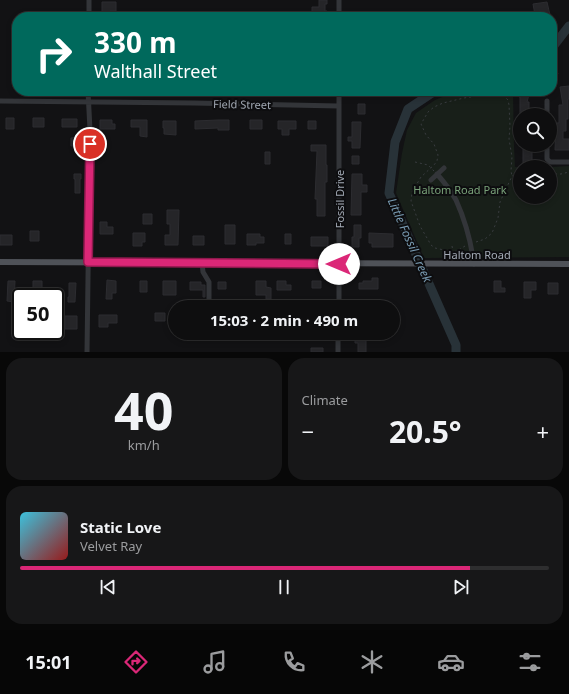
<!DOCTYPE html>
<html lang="en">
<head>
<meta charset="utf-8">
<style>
  :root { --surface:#0e0e0f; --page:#171718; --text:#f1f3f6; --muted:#9b9c9e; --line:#2e2e2f; --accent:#db2777 }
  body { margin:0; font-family:"Noto Sans",sans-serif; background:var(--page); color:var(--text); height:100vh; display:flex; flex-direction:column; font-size:15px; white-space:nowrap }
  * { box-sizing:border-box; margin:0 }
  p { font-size:13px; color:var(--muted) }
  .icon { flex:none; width:22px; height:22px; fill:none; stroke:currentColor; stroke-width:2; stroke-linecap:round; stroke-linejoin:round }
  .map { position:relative; height:352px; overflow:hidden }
  .side { display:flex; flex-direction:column; gap:6px; padding:6px; background:#080808; flex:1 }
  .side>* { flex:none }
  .banner { position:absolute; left:12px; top:12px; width:545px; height:84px; border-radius:16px; box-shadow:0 2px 6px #0003,0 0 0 1px var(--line); background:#00695c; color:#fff; overflow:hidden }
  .controls { position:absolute; left:513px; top:108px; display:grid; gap:8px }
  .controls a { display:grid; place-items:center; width:44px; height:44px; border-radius:50%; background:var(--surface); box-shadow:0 2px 6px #0003,0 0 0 1px var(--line); font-size:20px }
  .speed { position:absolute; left:12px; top:288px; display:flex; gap:8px; font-size:20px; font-weight:700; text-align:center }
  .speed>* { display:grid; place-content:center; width:52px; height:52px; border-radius:50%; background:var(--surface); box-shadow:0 2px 6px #0003,0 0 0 1px var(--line); line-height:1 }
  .speed .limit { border:2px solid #111; border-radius:6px; background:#fff; color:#111 }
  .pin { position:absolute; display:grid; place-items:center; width:34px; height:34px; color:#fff; margin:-17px; border:2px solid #fff; border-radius:50%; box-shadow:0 1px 4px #0007 }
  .me { position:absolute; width:44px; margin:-22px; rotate:270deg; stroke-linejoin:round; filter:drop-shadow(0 0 3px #0008) }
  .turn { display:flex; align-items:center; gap:14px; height:84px; padding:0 16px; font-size:18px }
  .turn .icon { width:52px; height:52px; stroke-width:2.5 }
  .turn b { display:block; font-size:28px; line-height:34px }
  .big { font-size:30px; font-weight:700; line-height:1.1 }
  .side .tile { flex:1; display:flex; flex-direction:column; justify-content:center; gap:6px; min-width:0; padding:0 14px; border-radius:16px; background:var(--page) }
  .side .dial { align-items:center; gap:0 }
  .dial b { font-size:52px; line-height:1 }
  .song { display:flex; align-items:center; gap:12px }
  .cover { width:48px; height:48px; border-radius:6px; background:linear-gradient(135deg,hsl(190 70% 55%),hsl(0 70% 35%)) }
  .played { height:4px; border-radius:2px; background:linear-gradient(90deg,var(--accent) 85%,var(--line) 85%) }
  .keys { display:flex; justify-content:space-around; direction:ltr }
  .heat { display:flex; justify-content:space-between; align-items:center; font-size:22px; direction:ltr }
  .side .tiles { flex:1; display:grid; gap:6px; grid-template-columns:1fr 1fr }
  .tile:last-child { grid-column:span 2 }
  .trip { position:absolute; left:168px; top:300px; width:232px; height:40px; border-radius:20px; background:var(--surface); box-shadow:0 2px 6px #0003,0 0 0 1px var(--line); font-weight:700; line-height:40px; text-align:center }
  .tabs { display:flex; height:64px; justify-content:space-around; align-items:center; background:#060606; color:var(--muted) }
  .tabs .icon { width:28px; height:28px }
  .tabs .on { color:var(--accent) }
  .tabs b { font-size:18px; color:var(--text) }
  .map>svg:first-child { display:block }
  .green { fill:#181f19 }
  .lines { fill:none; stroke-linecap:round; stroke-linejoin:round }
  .river { stroke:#283238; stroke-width:9 }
  .building { fill:#252528; stroke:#2c2c30 }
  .path { stroke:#393c40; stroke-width:1; stroke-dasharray:2 3; stroke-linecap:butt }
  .minor { stroke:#333539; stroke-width:5 }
  .major { stroke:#4f5258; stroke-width:6 }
  .route-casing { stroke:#8e194d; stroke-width:10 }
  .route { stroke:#db2777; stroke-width:7 }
  .labels { text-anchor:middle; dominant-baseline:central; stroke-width:4; stroke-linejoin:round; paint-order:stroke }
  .street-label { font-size:11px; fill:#a3aab5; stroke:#0d0d0f }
  .park-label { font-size:11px; fill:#79a179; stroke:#0d0d0f }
  .water-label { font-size:12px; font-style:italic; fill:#799bb2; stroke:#0d0d0f }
</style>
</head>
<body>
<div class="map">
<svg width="569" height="352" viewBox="0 0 569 352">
  <rect width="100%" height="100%" fill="#121214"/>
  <path class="green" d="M464,91h49l1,54 1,22h5v30h30v-30l19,-1v91l-145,1 -28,-65 6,-40 5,-23 9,-17 19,-13 17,-7z"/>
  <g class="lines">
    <path class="river" d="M552,48l17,-22
      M435,91l-27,18 -13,33 -6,51 67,152v7"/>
  </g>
  <path class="building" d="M319,0h8v4h-2v7h2v6h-15v-10h7z
    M102,2h14v9h-6v6h-8z
    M547,2l3,13 -4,1 -1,-3 -10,2 -2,-11z
    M552,71l6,2 -6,16z
    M569,86v13h-1v20h-2v12h-3v8h6v11h-14l1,-27h3v-18h4l-3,-18z
    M521,91h9l-3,11h2v13h-9v-18h-1z
    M358,104h7v10h-7z
    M6,118h8v11h-8z
    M33,118h11v9h-11z
    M62,119h15v8h-15z
    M100,120h12v4h3v5h-15z
    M131,120h16v17l-7,-1v-9h-9z
    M218,120h11v10h-11v-2l-23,1v-8z
    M250,120h12v9h-12z
    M163,121h13v14l-12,-1v-6h-1z
    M278,121h18v8h-7v6h-7v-6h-4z
    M308,121h8v8h-8z
    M352,122h9l-1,26h-8v-7h-4v-4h4z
    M81,137v8l-10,1v-8z
    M311,145h15v20h1v17h-2v34h-8v-17h-2l2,-48h-6z
    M523,145h10v5h-1v16h-9z
    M265,152h5v12h-5z
    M352,156h7v8h-7z
    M74,174h7v5h-1v14h-5v-14h-1z
    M352,174h10v11h5v7h-6v23h-10z
    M167,210h12l-1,35h-13v-10h5v-11h-3z
    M143,214h9v10h-9z
    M100,222h7v5h6v7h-13z
    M225,225h10v19h-10z
    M354,225h7v13h-2v9h-7v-10h2z
    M30,231h9v10h-9z
    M133,233h12v9h-3v4h-9z
    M369,233l24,1v13h-21v-4h-3z
    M247,234h13v3h4v6h-8v2h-9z
    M285,234h6v10h-6z
    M0,235h12v10h-12z
    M193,236h11v9h-11z
    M311,237h17v9h-17z
    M372,278h6v11h-19v-6h4v-2h9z
    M107,280l9,1v12h-4v6h-6z
    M8,281h7l-1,21 -7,-1z
    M33,281h9v12h-9z
    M140,281h7v11h-7z
    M163,281h13v14h-13z
    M256,281h10v6l5,1v11h-5v-4h-10z
    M277,281h9v4h5v5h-14z
    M312,281h9v7h-9z
    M494,281h7v7h4v4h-11z
    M190,282h11v3h4v12h-2v-7h-13z
    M218,282h8v7h-8z
    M524,282h12v8h-5v8h-7z
    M69,283h7l-1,19h-7v-5h1z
    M548,283h10v11h-10z
    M155,313h10v8h-10z
    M99,315h18v8h-9v4h-9z
    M65,316h12v13h-12z
    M355,338h11v14h-8v-9h-3z
    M311,348h12v4h-12z"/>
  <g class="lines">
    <path class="path" d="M415,162l13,3 6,6
      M550,174h11l8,-2
      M476,242l9,-3 7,-6 6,-15 2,-16 12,-26 8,-3
      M452,246l1,5
      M465,246l-8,5 -4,1 -18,-4 -4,-3 -11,-19 -9,-25 1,-9 9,-15 13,-12 3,-4 1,-6 -4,-11 -8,-9 -5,-11 7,-12 6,-5 9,-4 21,-5 20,-3 10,-2h7l7,7 1,5 1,21 -1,13 3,18 -1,14 1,5"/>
    <path class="minor" d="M339,0v17
      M89,17v-17
      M0,101l194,2 145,3
      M547,101v14
      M547,145v14l3,3h19
      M437,174c7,8 14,17 19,26 9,20 15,42 18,64
      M431,180l13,-12
      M202,263l1,9 6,10v25
      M339,307v-216
      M87,352l3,-222 -2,-39
      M338,352v-19"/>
    <path class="major" d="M0,262l569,2"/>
  </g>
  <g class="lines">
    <g class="route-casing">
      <path id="route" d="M90,144l-2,118 251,2"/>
    </g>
    <use href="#route" class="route"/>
  </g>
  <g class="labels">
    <g class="street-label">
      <text transform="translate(242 104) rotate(1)">Field Street</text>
      <text transform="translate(339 199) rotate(-90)">Fossil Drive</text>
      <text x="477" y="254">Haltom Road</text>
    </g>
    <g class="park-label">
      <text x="460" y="189">Haltom Road Park</text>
    </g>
    <g class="water-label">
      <text transform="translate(410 240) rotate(66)">Little Fossil Creek</text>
    </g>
  </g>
</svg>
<div class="controls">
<a><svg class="icon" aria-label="search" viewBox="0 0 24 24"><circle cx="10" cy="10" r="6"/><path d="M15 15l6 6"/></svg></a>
<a><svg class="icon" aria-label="layers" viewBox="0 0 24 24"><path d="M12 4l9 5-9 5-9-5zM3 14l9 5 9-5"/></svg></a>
</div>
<div class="speed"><div class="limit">50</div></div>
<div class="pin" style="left:90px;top:144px;background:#d93025"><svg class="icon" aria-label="arrive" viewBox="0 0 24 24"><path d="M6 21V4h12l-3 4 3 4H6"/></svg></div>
<svg class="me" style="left:339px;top:264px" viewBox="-20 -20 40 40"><circle r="19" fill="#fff"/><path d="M0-13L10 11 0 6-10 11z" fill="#db2777"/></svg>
<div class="trip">15:03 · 2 min · 490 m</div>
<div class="banner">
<div class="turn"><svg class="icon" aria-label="right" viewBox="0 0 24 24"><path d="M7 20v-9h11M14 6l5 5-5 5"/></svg><div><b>330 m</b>Walthall Street</div></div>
</div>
</div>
<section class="side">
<div class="tiles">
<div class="tile dial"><b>40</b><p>km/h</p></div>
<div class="tile"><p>Climate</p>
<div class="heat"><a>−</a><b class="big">20.5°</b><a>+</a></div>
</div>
<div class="tile">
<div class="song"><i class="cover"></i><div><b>Static Love</b><p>Velvet Ray</p></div></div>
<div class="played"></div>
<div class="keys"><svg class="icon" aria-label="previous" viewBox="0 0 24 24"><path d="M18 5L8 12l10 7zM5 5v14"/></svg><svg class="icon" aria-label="pause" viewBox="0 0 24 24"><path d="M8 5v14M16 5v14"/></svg><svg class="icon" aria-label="next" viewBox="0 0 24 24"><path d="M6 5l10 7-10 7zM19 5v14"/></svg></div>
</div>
</div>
</section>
<nav class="tabs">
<b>15:01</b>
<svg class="icon on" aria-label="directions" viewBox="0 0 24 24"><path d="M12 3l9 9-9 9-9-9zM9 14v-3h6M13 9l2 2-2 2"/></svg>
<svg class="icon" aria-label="music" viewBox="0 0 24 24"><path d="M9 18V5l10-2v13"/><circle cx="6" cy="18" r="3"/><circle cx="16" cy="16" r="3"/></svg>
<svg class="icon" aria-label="phone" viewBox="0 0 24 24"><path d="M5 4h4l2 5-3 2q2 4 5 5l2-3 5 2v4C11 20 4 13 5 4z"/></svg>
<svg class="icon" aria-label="climate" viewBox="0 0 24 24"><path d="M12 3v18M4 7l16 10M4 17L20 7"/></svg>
<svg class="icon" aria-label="car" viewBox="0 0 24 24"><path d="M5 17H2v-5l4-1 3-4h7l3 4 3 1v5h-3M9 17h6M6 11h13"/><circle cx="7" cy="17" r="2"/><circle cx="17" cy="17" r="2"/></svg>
<svg class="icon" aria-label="filters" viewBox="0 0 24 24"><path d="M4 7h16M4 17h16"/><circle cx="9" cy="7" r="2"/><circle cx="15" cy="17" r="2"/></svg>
</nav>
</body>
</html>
